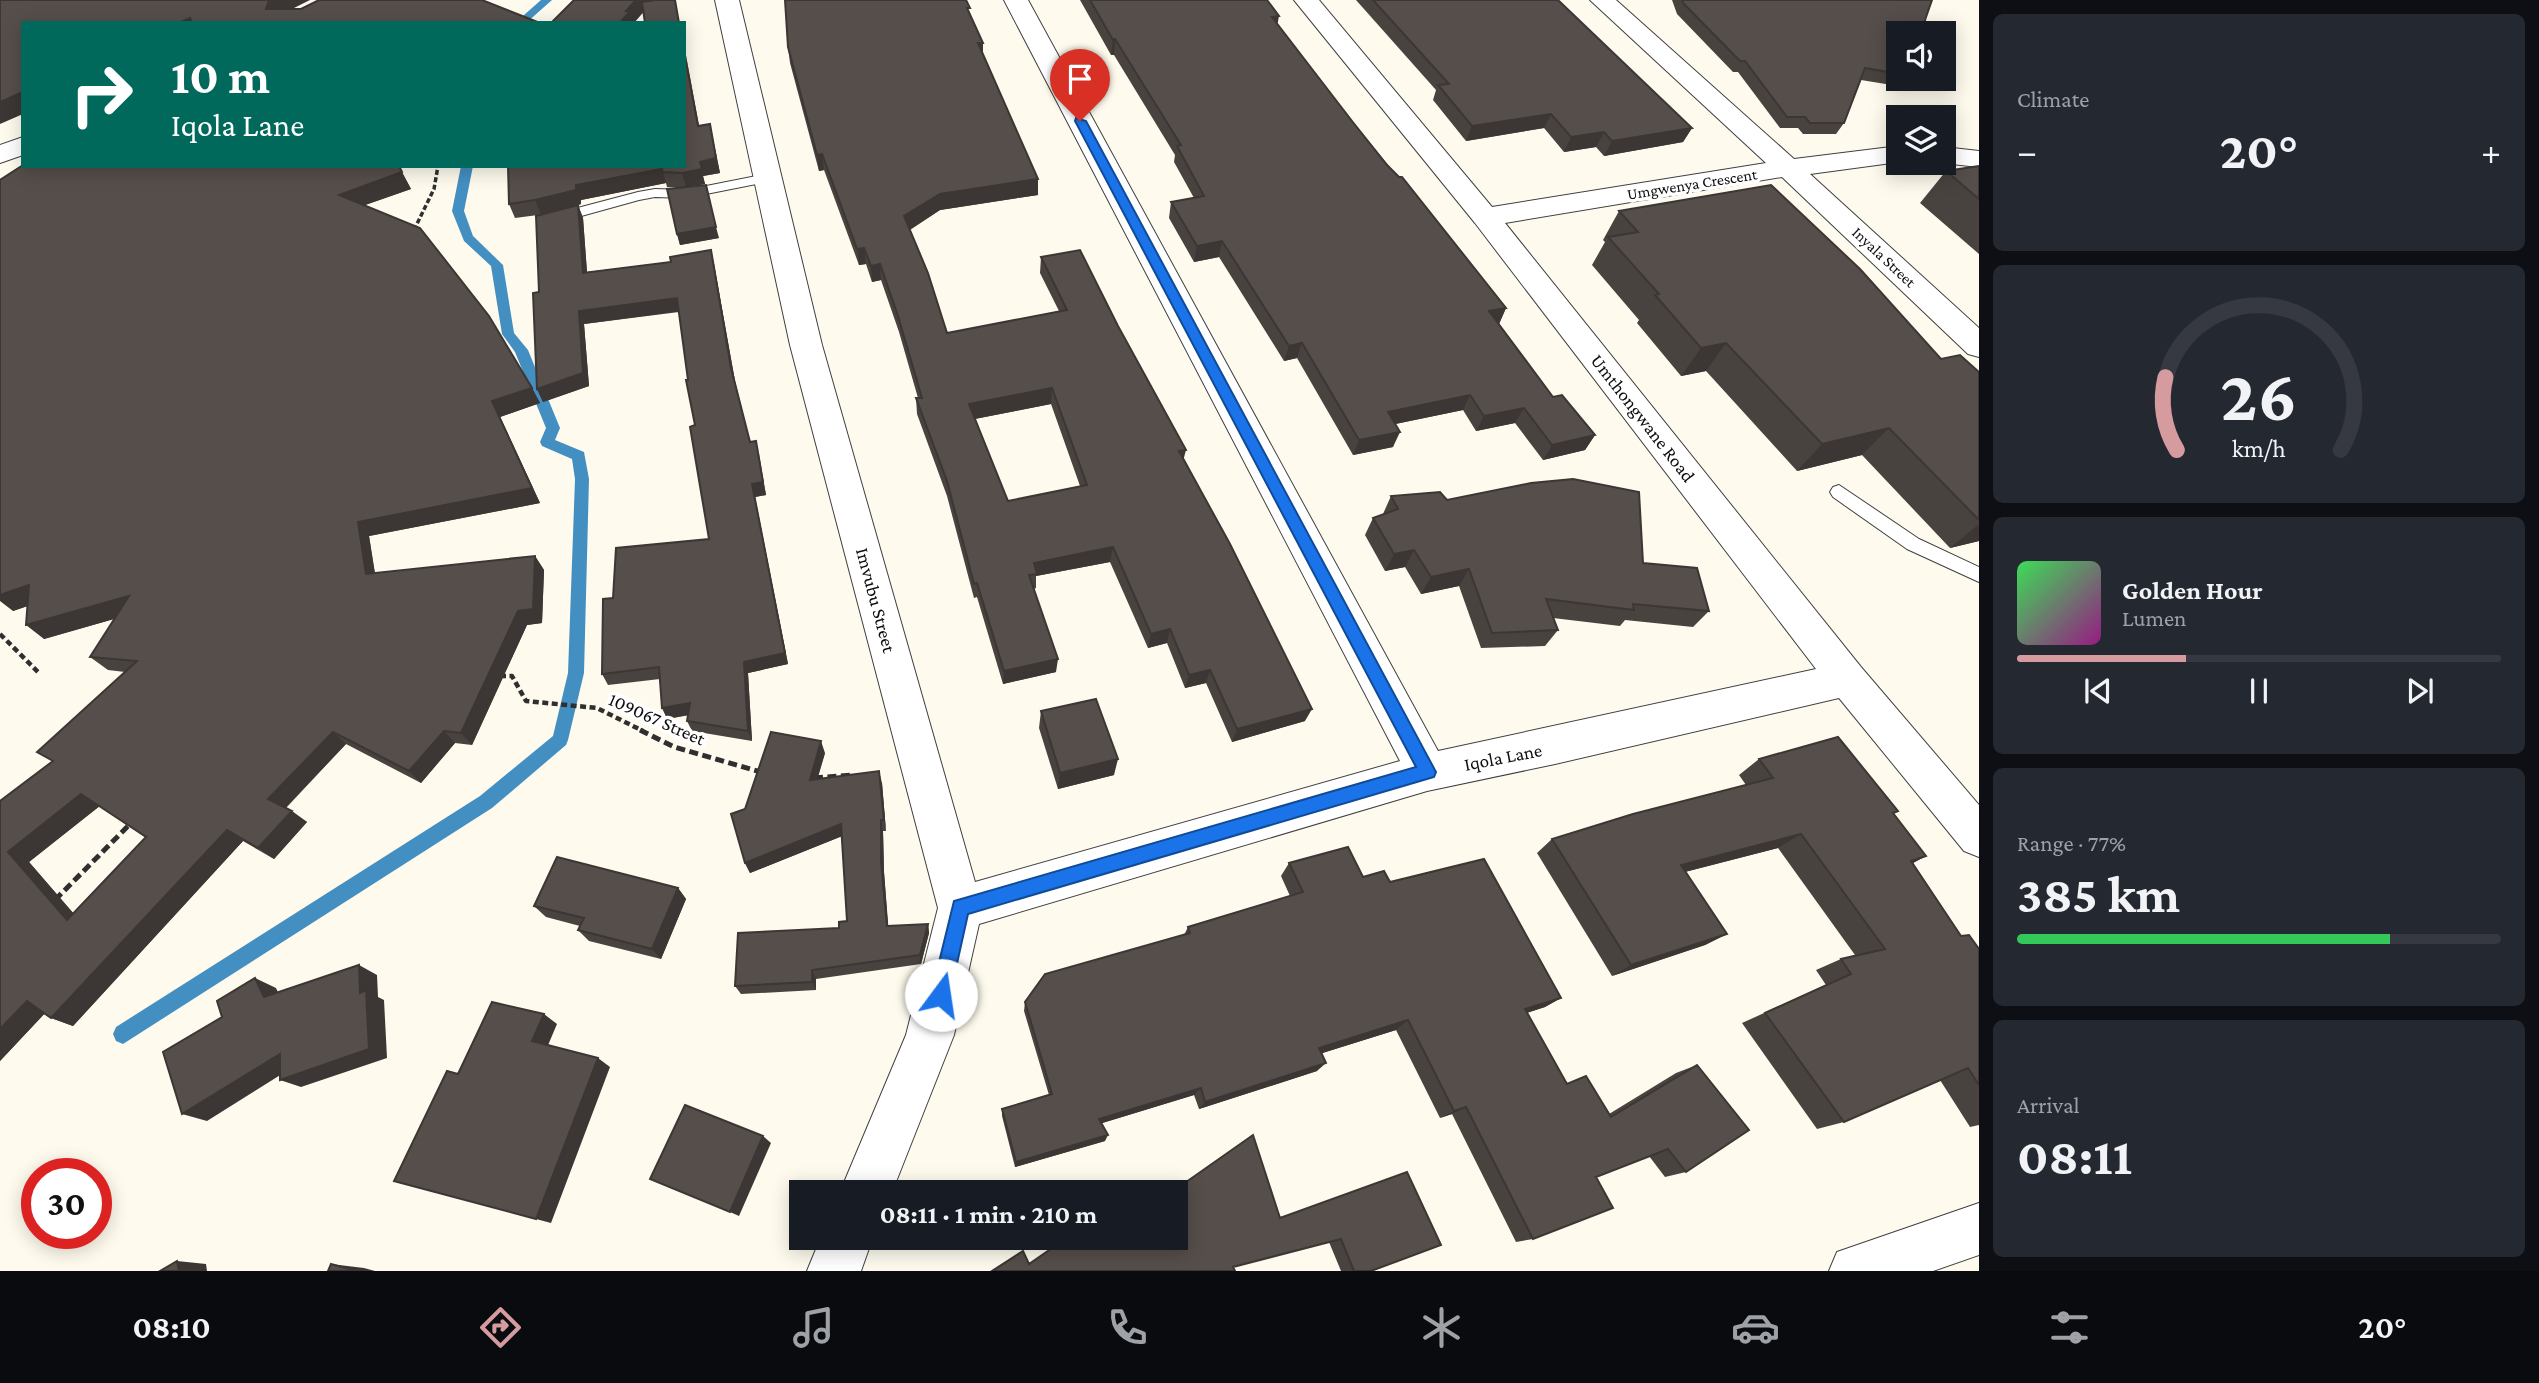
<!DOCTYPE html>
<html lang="en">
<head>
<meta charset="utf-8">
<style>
  :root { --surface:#171b24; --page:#242831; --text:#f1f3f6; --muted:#9ea1a6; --line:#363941; --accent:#d59b9f }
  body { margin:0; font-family:"Crimson Pro",serif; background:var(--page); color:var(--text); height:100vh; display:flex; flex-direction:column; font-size:26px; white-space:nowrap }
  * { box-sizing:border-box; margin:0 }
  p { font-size:23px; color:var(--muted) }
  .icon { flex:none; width:38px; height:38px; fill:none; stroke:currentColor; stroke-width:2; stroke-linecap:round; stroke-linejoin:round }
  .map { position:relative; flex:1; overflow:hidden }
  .side { display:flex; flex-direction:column; gap:14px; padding:14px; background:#0d0f14; width:560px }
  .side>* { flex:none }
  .guide { position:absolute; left:21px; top:21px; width:665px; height:147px; border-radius:0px; box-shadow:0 4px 18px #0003; background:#00695c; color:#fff; overflow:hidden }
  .tools { position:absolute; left:1886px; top:21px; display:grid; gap:14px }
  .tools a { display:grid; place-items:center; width:70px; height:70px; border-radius:0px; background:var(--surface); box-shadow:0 4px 18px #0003; font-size:35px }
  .speed { position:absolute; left:21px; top:1158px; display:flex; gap:14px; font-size:35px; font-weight:700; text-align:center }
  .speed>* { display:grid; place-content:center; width:91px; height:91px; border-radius:50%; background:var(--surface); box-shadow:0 4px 18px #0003; line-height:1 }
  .speed .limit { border:10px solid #d22; background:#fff; color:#111 }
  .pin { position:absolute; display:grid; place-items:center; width:60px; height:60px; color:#fff; margin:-72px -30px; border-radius:50% 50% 50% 0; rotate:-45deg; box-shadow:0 0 7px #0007 }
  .pin .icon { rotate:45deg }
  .me { position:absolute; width:77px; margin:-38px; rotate:14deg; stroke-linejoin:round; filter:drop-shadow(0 0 5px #0008) }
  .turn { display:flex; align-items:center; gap:24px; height:147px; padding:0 35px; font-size:32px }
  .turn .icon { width:91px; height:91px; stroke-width:2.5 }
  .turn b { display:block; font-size:49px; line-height:60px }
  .big { font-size:52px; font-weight:700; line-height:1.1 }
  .side .tile { flex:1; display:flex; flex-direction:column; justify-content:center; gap:10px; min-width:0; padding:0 24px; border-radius:10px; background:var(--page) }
  .side .dial { align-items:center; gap:0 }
  .dial svg { height:182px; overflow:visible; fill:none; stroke:var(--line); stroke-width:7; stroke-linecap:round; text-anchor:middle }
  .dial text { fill:var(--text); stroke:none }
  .song { display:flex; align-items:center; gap:21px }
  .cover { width:84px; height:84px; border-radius:10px; background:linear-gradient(135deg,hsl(130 70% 55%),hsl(310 70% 35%)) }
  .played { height:7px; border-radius:4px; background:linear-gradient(90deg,var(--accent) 35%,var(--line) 35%) }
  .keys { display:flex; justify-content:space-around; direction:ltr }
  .heat { display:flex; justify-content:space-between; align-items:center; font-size:38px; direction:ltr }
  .charge { height:10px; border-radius:5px; background:linear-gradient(90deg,#34c759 77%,var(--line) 0) }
  .trip { position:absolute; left:789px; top:1180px; width:399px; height:70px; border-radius:0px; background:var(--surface); box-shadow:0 4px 18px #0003; font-weight:700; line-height:70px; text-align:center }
  .tabs { display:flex; height:112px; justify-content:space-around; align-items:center; background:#090b0e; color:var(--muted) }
  .tabs .icon { width:49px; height:49px }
  .tabs .on { color:var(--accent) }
  .tabs b { font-size:32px; color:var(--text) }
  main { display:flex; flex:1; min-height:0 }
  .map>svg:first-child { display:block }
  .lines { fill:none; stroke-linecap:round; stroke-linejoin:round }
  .stream { fill:#448fc2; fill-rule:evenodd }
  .service-casing { stroke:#404040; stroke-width:2 }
  .minor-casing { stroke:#404040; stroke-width:2 }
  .path-far2 { stroke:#2f2f2f; stroke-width:3.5; stroke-dasharray:5 2.5; stroke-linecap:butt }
  .path-far1 { stroke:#2f2f2f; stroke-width:4.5; stroke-dasharray:6 3.5; stroke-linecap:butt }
  .path { stroke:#2f2f2f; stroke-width:5; stroke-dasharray:9 4.5; stroke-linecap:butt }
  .service { fill:#fff; fill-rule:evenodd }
  .minor { fill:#fff; fill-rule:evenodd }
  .wall { fill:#494340; fill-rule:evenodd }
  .shaded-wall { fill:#3c3734 }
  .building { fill:#554e4a; stroke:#3c3734; stroke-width:2; fill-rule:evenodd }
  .route { fill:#1a73e8; stroke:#114b97; stroke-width:2 }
  .labels { text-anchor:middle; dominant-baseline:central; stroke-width:7; stroke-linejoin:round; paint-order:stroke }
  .far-street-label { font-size:16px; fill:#0d0d0d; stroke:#fff }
  .street-label { font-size:19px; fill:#0d0d0d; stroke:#fff }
</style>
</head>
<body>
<main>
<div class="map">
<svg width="1979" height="1271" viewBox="0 0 1979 1271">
  <rect width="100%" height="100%" fill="#fefbee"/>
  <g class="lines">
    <path class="stream" d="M541,0h11l-26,23h-11z
      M461,166h12l-9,45 9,25 30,29 11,68 14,17 32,78 -5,12 29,12 5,27 -5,194 -16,67 -2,5 -74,63 -369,236 -7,-3 -3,-7 3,-7 364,-231 73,-60 15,-63 7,-194 -3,-20 -30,-13 -2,-4 6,-14 -31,-76 -13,-18 -11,-68 -27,-25 -12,-30z"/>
    <g class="service-casing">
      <path id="service" d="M767,174l7,4 -2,3 -86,17 -31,-1 -16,3 -83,23 -7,-5 2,-3 87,-23 17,-3 31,1z
        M1839,485l80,54 60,28v15l-72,-33 -74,-52 -3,-5 3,-5z"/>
    </g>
    <g class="minor-casing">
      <path id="minor" d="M715,0h24l83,345 153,537 425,-121 -396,-761h24l410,751 378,-82 -341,-446 -181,-223h25l173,207 274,-44 -176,-163h26l178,159 105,-13v16l-89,12 169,154v29l-11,-3 -186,-177 -277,46 356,444 118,138v52l-15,-6 -125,-153 -284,66 -128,27 -448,133 -25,111 -62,157h-52l66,-157 32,-127 -148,-563z
        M23,137v18l-23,8v-18z
        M1944,147l35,4v16l-37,-4h2z
        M1979,1203v52l-46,16h-104l8,-19z
        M821,1237h52l-12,34h-54z"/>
    </g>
    <path class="path-far2" d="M414,230l20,-41 4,-23"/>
    <path class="path-far1" d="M0,634l40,40
      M500,676h12l14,25 71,7 46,23"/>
    <path class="path" d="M640,730l34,17 87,25
      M814,778l40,-3
      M55,900l77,-78"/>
    <use href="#service" class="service"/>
    <use href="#minor" class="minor"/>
  </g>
  <path class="wall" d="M1080,0h187l10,24 75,97 154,187 -7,16 54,73 42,38 -10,15 -42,10 -28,-37 -39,8 -13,-21 -68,14 -2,23 -40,8 -56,-97 -13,3 -65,-104 -25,5 -25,-44 2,-16 23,-4 -20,-36 1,-7 -61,-100h-3z
    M1356,0h202l134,128 -9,14 -79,14 -8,-9 -32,5 -20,-24 -78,13 -33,-41 3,-10z
    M1672,0h260l-33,33v46h38v1l-8,11 -68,-11 -17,43 -8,11h-33l-5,-6h-18l-42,-56h-5l-56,-58z
    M970,15l13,28v12l55,140 -98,15 -30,20 37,103 112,-22 -19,-38 1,-16 142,202 122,262 -73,21 -26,-59 -21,5 -18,-45 -19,5 -38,-86 -74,14v12l-2,1 22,83 -53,12 -26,-87 -3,1 -27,-102 -30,-82 -1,-16h2l-19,-66 -18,-52 -9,2 -6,-18 -7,1 -35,-95 -5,1 -29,-108 -2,-16zM1051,404l29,82 -72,15 -33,-82z
    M710,124l10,49 -17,3 2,8 -16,3 30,51 -39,7 -3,-11 6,-47h-16l-1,-4 -85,17v4l-3,1 5,13 4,54 84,-10 40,-12 3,14 21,117 15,61 9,12 7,41 -11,2 33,167 -40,9 4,68 -60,-10 -5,-10 1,-6 -21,4 -7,-40 -52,6 -6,-11 11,-76 96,-59 -14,-114 -16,-113 -95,12 5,62 -46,16 -6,-13 2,-97 -1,-77 -23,3 -6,-14 190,-78z
    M23,166h379l-3,1 12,22 -46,16 167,183 8,15 -40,14 40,86 -171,33 6,37 160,-17 9,14 -2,53 -15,2 -55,120 -17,-2 -34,40 -75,-39 -60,64 21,14 -33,37 -31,-18 -170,185 -22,-8 -7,-4 -44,47v-260l53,-40 72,-89 -17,-2 -18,-13 24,-38 -70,20 -16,-33 -15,5zM99,806l47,31 -73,76 -44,-51z
    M1979,166v88l-59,-51 26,-32z
    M1619,211l322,148 38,13v169l-29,7 -88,-93 -65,16 -91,-100 -25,5 -44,-53 2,-3 -47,-55 13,-23 -2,-2z
    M1391,496l56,4 196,63 66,48 -16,16 -68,-7 -5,6 -67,-8 5,12 -13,16 -64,2 -22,-62 -38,8 -16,-27 -20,4 -20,-36 8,-17 10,-4z
    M1041,711l73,64 -56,14 -19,-61z
    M825,753l-8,26 65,4 4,48h-3l1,41 4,54 40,-2 1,9 -8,31 -105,15v11l-75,4 -6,-8 104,-58 8,-7 -5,-85 -92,37 -5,-10v-54z
    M1759,759l139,52 -4,3 32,42 -13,7 48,73 18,13v176l-9,2 -30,-47 -96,42 -27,7 -75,-106 84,-38 -10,-15 25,-11 14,-4 -77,-107 -93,24 42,62 -22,11 -93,31 -75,-123 15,-14 194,-54 -7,-10z
    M1289,863l101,19 171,116 -16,9 -18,6 40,71 19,-8 23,38 67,-41 21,-8 -11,107 -21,5 -16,-21 -53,21 -63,62 -17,3 -64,-128 -12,4 -44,-88 -74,23 -5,18 -118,38 -5,-14 -92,28 3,18 -90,26 -13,-51v-7l47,-14 -25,-84 1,-9 159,-67 4,-8 102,-31 -9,-20z
    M678,888l8,11 -25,60 -72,-18 -11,-11 2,-4 -34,-9 -12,-11z
    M1407,1172l-36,99h-30l-12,-29 -300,22 251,-46z"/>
  <path class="shaded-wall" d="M269,0h41l-32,16 -12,-7z
    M636,0h18l-20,23h-14l6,-12z
    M1279,16l-3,16 -4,-15z
    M190,18l2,5h-13z
    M1115,39l-1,16h-3l2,-15z
    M978,43h5v16z
    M684,46l18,95 -4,-15z
    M23,92v22l-23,10v-22z
    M1551,114l-7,14 -78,13 6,-15z
    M710,124l10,49 -17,3 2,8 -19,3 -4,-14 18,-11z
    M1692,128l-9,14 -79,14 8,-15z
    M1604,132l-8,15 -32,5 7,-15z
    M822,154l2,16 -5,1 -2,-16z
    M662,169l4,14 -85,17v4l-3,1 5,13 5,68 -47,-71 -6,-15 41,-15z
    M402,172l9,17 -63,22 -9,-16z
    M1038,179v16l-98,15 -34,22 -2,-16 36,-22z
    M716,227l3,11 -39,7 -3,-11z
    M1222,241l-3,16 -25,5 3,-16z
    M864,248l2,16 -7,1 -2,-16z
    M711,250l3,14 21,117 -4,-13z
    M880,264l1,16 -9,2 -1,-16z
    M677,298l4,13 -97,13 5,62 -46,16 -6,-13 42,-78z
    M1506,308l-7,16 -10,-13z
    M1302,343l-5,15 -13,3 5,-15z
    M1726,343l-20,28 -25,5 20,-28z
    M532,388l8,15 -40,14 40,86 -171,33 8,52 -11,-14 -8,-52 134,-121z
    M1052,388l-1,16 -82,16v-16z
    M1470,395l-7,15 -82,17 7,-15z
    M1524,408l-9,15 -39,8 8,-15z
    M1889,428l-27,27 -65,16 25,-27z
    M1400,432l-7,15 -40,8 6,-15z
    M1595,435l-10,15 -42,10 9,-15z
    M756,441l10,54 -11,2 33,167 -40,9 4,68 -4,-10 -4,-69 8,-178z
    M1186,450l-4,15 -3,-14z
    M1979,524v17l-29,7z
    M1113,547l-3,15 -74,14 -2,-13z
    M1414,550l-9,17 -20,4 9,-17z
    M535,556l9,14 -2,53 -15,2 -55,120 -11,-12z
    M1469,569l-10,17 -38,8 10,-17z
    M0,582l29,3 18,14 -34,12 -13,-10z
    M129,596l16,14 -101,29 -18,-14z
    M1170,629l-3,14 -19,5 3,-14z
    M1058,659l-2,13 -53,12 1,-13z
    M1210,670l-4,13 -21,5 4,-13z
    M690,703l5,11 -28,5 -5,-11z
    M1312,709l-7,12 -73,21 5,-13z
    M444,731l11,12 -34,40 -12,-12z
    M333,732l13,12 -63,66 -15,-11z
    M821,741l4,12 -11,38 -4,-11z
    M1118,759l-4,16 -56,14 2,-16z
    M879,771l3,12 4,48 -2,-11z
    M81,794l19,12 -71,56 58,67 -20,-9 -59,-68z
    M292,811l15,11 -33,37 -16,-11z
    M881,820l2,11 1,41 5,63 -2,-9 -6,-64z
    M841,824l4,11 -95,38 -5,-10z
    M227,830l16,11 -170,185 -22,-8z
    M1801,834l-23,14 -117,30 20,-13z
    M1926,856l-26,14 11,-9z
    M678,888l8,11 -25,60 -9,-10z
    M928,924l1,9 -8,31 -1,-9z
    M1727,934l-22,11 -93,31 19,-11z
    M359,965l18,10 1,22 6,3 3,58 -86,29 -21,-7 80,-87z
    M812,970l4,9v11l-4,-8z
    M255,978l21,10 9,19 -21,-10z
    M1561,998l-16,9 -36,11 16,-9z
    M27,1001l22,8 -49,52v-32z
    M544,1014l13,10 -11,26 -14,-9z
    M1408,1020l-12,10 -86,27 9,-9z
    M280,1054l21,8 -94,59 -25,-7z
    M598,1058l12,9 -59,156 -15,-4z
    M1326,1063l-9,8 -118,38 6,-7z
    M1201,1088l-7,7 -98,30 3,-6z
    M1466,1107l-14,7 -12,4 14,-7z
    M1108,1135l-3,6 -90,26 1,-5z
    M763,1136l8,7 -32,73 -9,-4z
    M177,1261l29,3 1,7h-28z
    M331,1264l33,4 11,3h-19z"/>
  <path class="building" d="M0,0h269l-3,9h35l18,-9h163l58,23h-348l-2,-5 -11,5h-156v69l-23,10z
    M574,0h62l-10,11h4l-10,12h-69z
    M655,0h20l4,23h-34l-3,-21z
    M785,0h181l4,8h-3l16,35h-5l60,136 -98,15 -36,22 24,57 19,60 120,-23 -26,-53 39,-7 38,76 68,124 -7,1 51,93 82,165 -75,20 -27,-59 -21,5 -19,-46 -19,5 -38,-87 -79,16 3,11 -8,1 29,84 -54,12 -27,-88 -3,1 -27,-103 -31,-83h6l-24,-82 -18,-52 -9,2 -7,-18 -7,1 -35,-95 -5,1 -29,-108zM1052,388l35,97 -79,16 -39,-97z
    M1090,0h177l12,16 -7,1 80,104 35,44 12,12h3l104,131 -17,3 64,86 9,-2 33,40 -43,10 -28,-37 -40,8 -14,-21 -82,17 12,20 -41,8 -57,-97 -13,3 -67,-105 -25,5 -26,-44 33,-6 -27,-50 4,-1 -66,-106 -2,1z
    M1373,0h185l134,128 -80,13 -8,-9 -33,5 -20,-23 -79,12 -34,-41 11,-1z
    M1682,0h250l-7,20 2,13h-28v41l-34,-6 -21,55h-34l-5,-6h-18l-42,-56h-5l-57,-58z
    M684,50l14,76 12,-2 6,34 -16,4 2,7 -20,4 -19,-1 -1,-3 -86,16v5l-41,10 -26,4 -1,-38h176z
    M23,165v1h376l3,6 -63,23 81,33 69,88 43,72 -40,13 40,87 -174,34 8,52 169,-18 -2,53 -15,2 -57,122 -17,-2 -35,40 -76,-39 -65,67 24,12 -34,37 -31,-18 -176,188 -24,-17 -27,28v-228l53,-40 -16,-9 100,-91 -47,-4 39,-61 -103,29 3,-40 -29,10v-415zM81,794l65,43 -79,83 -59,-68z
    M1979,166v33l-33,-28z
    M706,185l10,42 -39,7 -10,-45z
    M1771,185l89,84 81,90 19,-4 19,17v148l-90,-92 -67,16 -96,-101 -25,5 -46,-53 4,-1 -51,-57 30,-5 -19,-21z
    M578,205l5,68 88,-11 -1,-5 41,-7 20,118 19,74 6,-1 7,41 -11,2 33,169 -41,9 4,69 -61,-10 3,-18 -28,5 -3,-41 -57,7 1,-75 10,-1 3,-50 93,-9 -19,-112 5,-2 -9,-45h2l-11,-82 -98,13 4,62 -46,16 -4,-96 6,-1 -3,-76z
    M1573,479l66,13 4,71 54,5 12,43 -76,-7 1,6 -88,-11 12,31 -66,3 -23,-64 -38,8 -17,-27 -20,4 -21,-36 25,-9 -7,-13 49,-4 7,8 84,-17z
    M1096,699l22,60 -58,14 -19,-62z
    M771,732l50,9 -11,39 69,-9 5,49h-3v42l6,64 41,-2 -8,31 -108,15v12l-77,4 3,-53 101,-5v-6l8,-1 -6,-97 -96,39 -14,-49 14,-5z
    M1838,737l60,74 -5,2 33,43 -15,5 50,75 8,-1 10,14v136l-11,-17 -124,54 -79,-109 86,-39 -10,-15 44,-10 -84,-115 -120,31 46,69 -96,31 -79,-126 81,-25 140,-36 -14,-19z
    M1348,847l15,30 21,-6 6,11 94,-23 77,139 -36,11 42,75 19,-8 25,41 86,-52 52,65 -63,42 -18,-23 -72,28 17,31 -80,31 -67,-132 -12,4 -46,-91 -89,28 7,15 -121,39 -4,-14 -102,31 9,16 -92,27 -14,-53 50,-15 -27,-92 20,-28 145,-41 -2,-6 115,-35 -14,-29z
    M557,857l121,31 -26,61 -74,-19 6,-12 -50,-12z
    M359,965l1,28 6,-3 3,59 -89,31v-26l-98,60 -19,-62 59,-35 -5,-16 38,-23 9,19z
    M492,1002l52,12 -12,27 66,17 -62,161 -142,-38 53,-110 11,3z
    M685,1105l78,31 -33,76 -80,-33z
    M1253,1135l27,83 127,-46 34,73 -70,26h-17l-13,-32 -108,28 2,4h-243l31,-20 6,13 39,-27h108v-45h-4z
    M1139,1188l2,4h-8z
    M177,1261l2,10h-19z
    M331,1264l25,7h-28z"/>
  <path class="route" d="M1076,118l10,3 350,651 -2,5 -7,2 -459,135 -18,81 -3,7 -6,3 -7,-3 -3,-7 23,-94 462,-134 -341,-646z"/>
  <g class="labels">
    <g class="far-street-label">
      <text transform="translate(1692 184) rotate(-9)">Umgwenya Crescent</text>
      <text transform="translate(1884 257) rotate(43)">Inyala Street</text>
    </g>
    <g class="street-label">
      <text transform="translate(1643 418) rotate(52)">Umthongwane Road</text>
      <text transform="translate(876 600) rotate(75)">Imvubu Street</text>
      <text transform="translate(657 719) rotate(24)">109067 Street</text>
      <text transform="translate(1503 757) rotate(-11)">Iqola Lane</text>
    </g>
  </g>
</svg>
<div class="tools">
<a><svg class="icon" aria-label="sound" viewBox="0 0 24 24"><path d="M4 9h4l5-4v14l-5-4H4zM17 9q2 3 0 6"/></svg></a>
<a><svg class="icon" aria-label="layers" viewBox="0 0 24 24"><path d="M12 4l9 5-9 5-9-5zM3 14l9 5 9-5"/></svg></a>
</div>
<div class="speed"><div class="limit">30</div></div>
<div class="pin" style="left:1080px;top:121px;background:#d93025"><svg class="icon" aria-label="arrive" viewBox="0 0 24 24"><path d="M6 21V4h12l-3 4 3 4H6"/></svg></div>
<svg class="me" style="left:941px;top:995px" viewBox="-20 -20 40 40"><circle r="19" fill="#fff"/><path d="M0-13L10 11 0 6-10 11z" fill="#1a73e8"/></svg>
<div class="trip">08:11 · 1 min · 210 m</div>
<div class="guide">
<div class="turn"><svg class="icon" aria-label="right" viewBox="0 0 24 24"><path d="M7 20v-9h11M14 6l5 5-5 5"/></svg><div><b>10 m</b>Iqola Lane</div></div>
</div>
</div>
<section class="side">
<div class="tile"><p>Climate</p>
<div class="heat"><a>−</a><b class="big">20°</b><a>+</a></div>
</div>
<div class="tile dial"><svg viewBox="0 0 100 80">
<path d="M14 69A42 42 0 1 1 86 69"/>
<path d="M14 69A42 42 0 0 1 9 37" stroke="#d59b9f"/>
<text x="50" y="56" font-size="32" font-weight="700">26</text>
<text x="50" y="72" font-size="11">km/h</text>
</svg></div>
<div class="tile">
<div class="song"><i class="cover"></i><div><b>Golden Hour</b><p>Lumen</p></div></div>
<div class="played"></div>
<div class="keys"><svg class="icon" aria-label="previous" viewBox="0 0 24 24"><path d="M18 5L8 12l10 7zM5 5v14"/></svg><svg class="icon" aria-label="pause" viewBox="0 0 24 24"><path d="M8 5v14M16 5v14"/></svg><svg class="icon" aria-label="next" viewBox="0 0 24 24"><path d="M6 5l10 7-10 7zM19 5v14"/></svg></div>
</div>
<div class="tile"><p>Range · 77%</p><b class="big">385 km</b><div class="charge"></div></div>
<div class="tile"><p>Arrival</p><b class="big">08:11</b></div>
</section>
</main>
<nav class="tabs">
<b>08:10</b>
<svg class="icon on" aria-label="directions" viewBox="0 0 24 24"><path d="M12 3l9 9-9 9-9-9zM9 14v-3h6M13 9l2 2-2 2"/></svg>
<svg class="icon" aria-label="music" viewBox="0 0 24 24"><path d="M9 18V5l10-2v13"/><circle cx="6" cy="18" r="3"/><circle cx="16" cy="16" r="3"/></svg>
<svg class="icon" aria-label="phone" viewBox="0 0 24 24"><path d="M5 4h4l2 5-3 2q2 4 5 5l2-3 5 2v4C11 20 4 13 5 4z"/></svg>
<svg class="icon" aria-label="climate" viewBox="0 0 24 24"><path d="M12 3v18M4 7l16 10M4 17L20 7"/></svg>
<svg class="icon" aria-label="car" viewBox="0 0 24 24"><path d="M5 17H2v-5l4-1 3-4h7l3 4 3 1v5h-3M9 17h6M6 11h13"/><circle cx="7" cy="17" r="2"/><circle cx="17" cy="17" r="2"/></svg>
<svg class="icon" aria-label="filters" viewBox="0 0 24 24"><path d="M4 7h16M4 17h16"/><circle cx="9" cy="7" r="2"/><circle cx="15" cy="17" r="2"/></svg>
<b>20°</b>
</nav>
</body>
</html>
